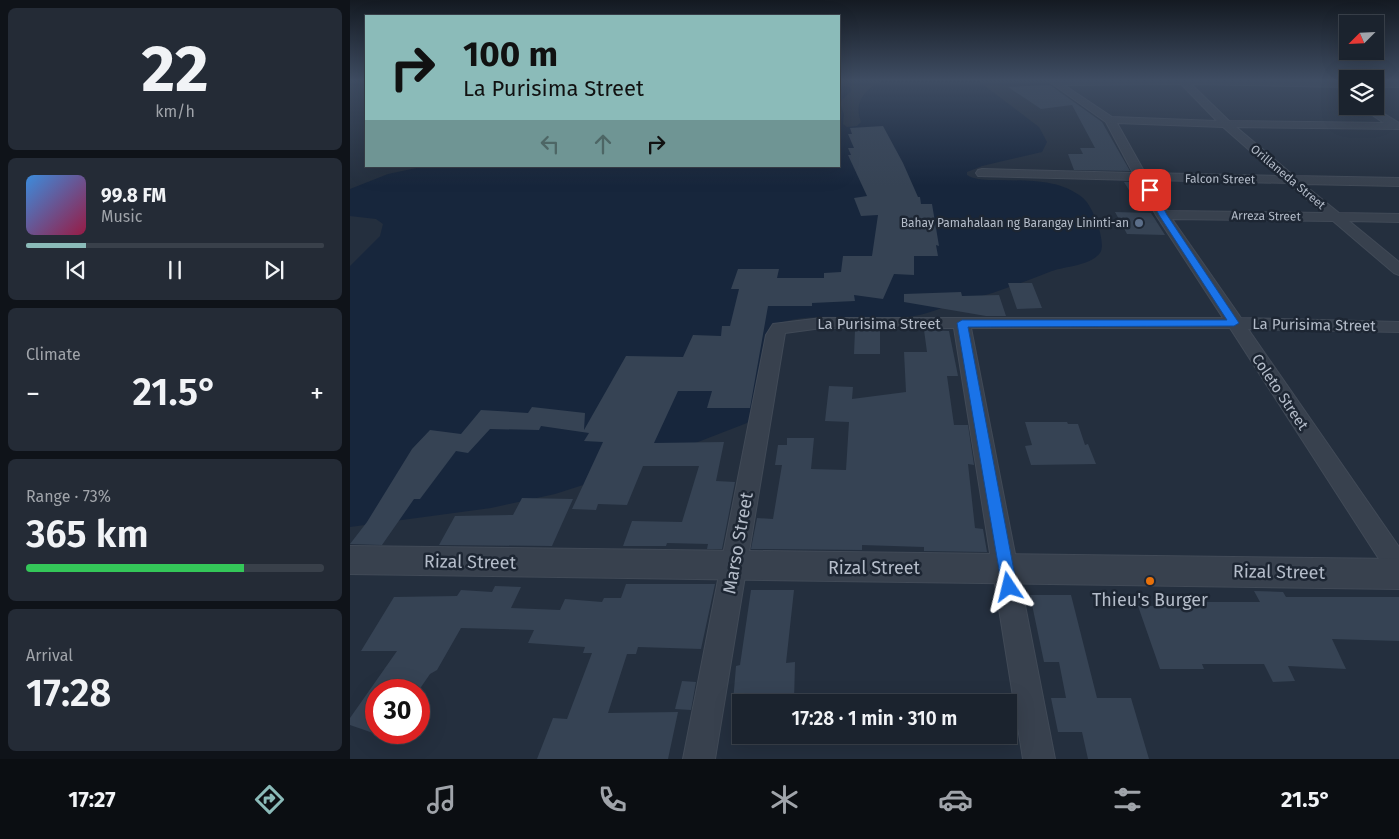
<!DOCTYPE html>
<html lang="en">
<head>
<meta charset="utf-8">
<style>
  :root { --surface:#1b232e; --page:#242b36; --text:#f1f3f6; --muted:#a0a4aa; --line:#39404a; --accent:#8bbbb9 }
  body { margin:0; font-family:"Fira Sans",sans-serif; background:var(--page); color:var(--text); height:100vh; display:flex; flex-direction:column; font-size:19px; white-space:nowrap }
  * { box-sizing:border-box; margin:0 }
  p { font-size:16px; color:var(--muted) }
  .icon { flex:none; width:28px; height:28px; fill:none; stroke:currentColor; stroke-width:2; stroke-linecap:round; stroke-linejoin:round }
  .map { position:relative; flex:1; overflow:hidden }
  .sheet { display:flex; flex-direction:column; gap:8px; padding:8px; background:#0f1319; width:350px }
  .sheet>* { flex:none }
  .hud { position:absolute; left:15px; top:15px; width:475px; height:152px; border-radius:0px; box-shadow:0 5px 20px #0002,0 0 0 1px var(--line); background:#8bbbb9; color:#111; overflow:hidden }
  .needle { width:32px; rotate:246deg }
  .fabs { position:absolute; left:989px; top:15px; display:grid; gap:10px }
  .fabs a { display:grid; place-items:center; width:45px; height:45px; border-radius:0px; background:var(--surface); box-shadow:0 5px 20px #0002,0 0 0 1px var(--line); font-size:25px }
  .speed { position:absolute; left:15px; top:679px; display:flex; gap:10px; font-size:25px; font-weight:700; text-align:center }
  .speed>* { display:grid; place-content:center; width:65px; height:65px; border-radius:50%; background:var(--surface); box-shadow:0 5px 20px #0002,0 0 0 1px var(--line); line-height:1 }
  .speed .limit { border:8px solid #d22; background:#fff; color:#111 }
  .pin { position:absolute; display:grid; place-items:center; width:42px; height:42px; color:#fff; margin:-21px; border-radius:10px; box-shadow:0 2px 8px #0006 }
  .me { position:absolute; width:55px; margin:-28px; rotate:350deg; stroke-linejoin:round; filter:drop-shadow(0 0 4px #0008) }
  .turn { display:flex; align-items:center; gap:18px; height:105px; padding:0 15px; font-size:22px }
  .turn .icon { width:65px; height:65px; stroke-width:2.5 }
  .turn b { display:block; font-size:35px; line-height:42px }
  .lanes { display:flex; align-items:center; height:48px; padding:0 15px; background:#0003; justify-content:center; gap:25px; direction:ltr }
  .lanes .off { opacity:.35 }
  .big { font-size:38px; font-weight:600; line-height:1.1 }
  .sheet .card { flex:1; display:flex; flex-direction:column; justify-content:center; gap:8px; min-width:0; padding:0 18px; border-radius:8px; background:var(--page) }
  .sheet .dial { align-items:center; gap:0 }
  .dial b { font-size:65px; line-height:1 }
  .song { display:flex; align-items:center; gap:15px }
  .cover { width:60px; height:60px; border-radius:8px; background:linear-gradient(135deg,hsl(210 70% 55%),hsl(340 70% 35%)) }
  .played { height:5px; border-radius:2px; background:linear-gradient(90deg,var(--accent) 20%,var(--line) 20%) }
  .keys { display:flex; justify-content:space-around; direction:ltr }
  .heat { display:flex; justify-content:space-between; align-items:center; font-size:28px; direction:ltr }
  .charge { height:8px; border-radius:4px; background:linear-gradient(90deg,#34c759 73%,var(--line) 0) }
  .trip { position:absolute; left:382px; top:694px; width:285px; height:50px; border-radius:0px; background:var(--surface); box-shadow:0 5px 20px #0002,0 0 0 1px var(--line); font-weight:600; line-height:50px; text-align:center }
  .menu { display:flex; height:80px; justify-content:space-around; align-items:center; background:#0b0e12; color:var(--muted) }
  .menu .icon { width:35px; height:35px }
  .menu .active { color:var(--accent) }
  .menu b { font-size:22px; color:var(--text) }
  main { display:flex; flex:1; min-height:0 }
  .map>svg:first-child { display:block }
  .water { fill:#17263c }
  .building { fill:#364354 }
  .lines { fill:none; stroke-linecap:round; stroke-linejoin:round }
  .minor-casing { stroke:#414a57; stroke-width:2 }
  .tertiary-casing { stroke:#414a57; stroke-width:2 }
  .minor { fill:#38414e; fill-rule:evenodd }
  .tertiary { fill:#38414e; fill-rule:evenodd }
  .route { fill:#1a73e8; stroke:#114b97 }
  .service-dot { fill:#5c6f8a; stroke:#1d2633; stroke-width:2 }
  .food-dot { fill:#e8710a; stroke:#1d2633; stroke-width:2 }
  .labels { text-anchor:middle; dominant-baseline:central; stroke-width:5; stroke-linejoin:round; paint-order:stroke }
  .far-street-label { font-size:12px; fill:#b4bcc9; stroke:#1d2633 }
  .far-poi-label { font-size:12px; fill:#b4bcc9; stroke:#1d2633; text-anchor:end }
  .street-label { font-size:15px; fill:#b4bcc9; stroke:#1d2633 }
  .near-street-label { font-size:18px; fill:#b4bcc9; stroke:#1d2633 }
  .near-poi-label { font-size:18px; fill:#b4bcc9; stroke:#1d2633 }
</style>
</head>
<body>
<main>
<section class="sheet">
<div class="card dial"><b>22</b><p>km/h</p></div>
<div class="card">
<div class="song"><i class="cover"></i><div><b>99.8 FM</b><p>Music</p></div></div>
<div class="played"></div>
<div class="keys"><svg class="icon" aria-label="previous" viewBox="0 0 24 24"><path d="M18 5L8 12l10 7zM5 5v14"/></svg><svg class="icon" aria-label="pause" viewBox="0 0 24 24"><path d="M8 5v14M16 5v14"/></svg><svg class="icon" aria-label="next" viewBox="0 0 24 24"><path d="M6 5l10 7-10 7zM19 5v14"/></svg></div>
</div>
<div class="card"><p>Climate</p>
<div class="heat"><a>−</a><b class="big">21.5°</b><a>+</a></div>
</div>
<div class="card"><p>Range · 73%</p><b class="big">365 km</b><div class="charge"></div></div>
<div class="card"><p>Arrival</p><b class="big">17:28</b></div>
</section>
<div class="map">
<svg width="1049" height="759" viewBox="0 0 1049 759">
  <rect width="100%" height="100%" fill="#242f3e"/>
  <path class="water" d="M534,80h93l62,47 8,15 -5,10 -60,14 -15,6v3c8,5 20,5 29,5 30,1 62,-2 87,18 10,8 24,45 17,55 -10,13 -34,13 -48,18 -18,7 -36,14 -54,20 -13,5 -26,7 -40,11 -16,6 -33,13 -50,15 -38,4 -107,-8 -139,11l-9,72 -13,23 -142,55 -50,16 -64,14 -141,19v-261l30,-30 3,-12 -7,-5 -26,-3v-27l38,-15 38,-8h413v-81l10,2 3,3 -12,12 4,13 -1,9 4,3 10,-1 4,-4c-8,-20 5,-34 23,-42z"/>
  <path class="building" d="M700,85l52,37 28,49 -56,-1 -6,-16h15l-3,-6h15l-23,-43 -31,4 -33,-22z
    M533,126l20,37 15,34h2l1,7h11l7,42 -3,-1 2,11h-24v19l-20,-1 -11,25 -29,-4 1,6 -43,2v3h-44l-18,102h-43l5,-17h-34l-24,52 70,-1 -8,39 19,1 -13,67h-15l1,-5 -41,-1 -1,3h-43l9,-25 50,1 17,-56h-56l-16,39 -29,-1 -2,6 -24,-1 31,-67 -19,-1 5,-8 -48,-7 -2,4 -49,-1 -22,24 -12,-2 -36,48h-6l-32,46 -32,-1 17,-22 45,-73 18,-19 31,4 20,-24 47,3 4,-6 53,6 -1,17 42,-74 57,1 10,-22 28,1 1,-10h8l9,-37h-8l7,-20h41l-2,9h47v-5l17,-1 2,-16h29l6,-41 -17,1 -7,-18 13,-2 -19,-41h3l-3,-7h6l-6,-14h4l-2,-6z
    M774,182h12l9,17 -8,4z
    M765,212l36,1 14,22 -38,-1z
    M658,283h24l10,25 -25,1z
    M611,292l1,4 37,-1 7,21h-20l-82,-14v-8z
    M505,330h25v24h-26z
    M574,330l25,1 9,45h-11l7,49h14l6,40 -6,-1 7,64 8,1 4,23 -63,-1v-4l-62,-2v5l-111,-1 6,-31 16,1 9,-54h-7l3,-20h9v-7h27l-3,31 35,1 3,-48 -24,-1 4,-35 24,1 -1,12 54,-7 -2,-40h23z
    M675,422h42l1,2h10l7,21 3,-1 8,20 -65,1 -6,-19 7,-1z
    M172,498l51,1 -21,47 -113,-1 16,-29 58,-1z
    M276,584h89l-14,65 -63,-2 -2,7h-9l-19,59 70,-1 -10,47h-131l16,-41 14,1 25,-66h-9l2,-6 -57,-4 6,-13 -73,-2 -24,42 -7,4 -11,16h-43v44l-26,-9v-7l47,-67h-36l33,-54 63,-1 4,-6 31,2 3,-6 26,1 -10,21 49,2 5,-11 37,3 2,-4h17z
    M401,590h43l-8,73 9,-1 -1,40h-61l3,-36 4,-1z
    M904,591l29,1 3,5h113v44l-67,-2 14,30 -58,-3 7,15 -22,1 -9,-18h-62l2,5h-44l-22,-63h46l-2,-4h78z
    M680,595h41l26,103h34l18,61h-61l-6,-27h-24l-7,-34h15l-7,-36h-15z
    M332,681l14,1 -5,28 -16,-1z"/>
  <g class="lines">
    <g class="minor-casing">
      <path id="minor" d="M697,80l301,1v6l-157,-3 38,37 155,2 -25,-17h12l28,17v6l-163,-2 58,49 105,2v8l-96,-2 36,29 60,1v8l-50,-1 50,41v13l-5,-2 -61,-52 -161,-2 69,99 158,4v10l-151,-3 151,218v32l-9,-3 -160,-248h-259l84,431h-32l-69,-431h-132l-37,5 -70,426h-32l83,-424 7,-11 49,-6h401l-67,-103 -19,-35 -159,-4 -2,-3 2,-3 4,-1 151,4 -27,-51zM831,84l36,37 -105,-4 -48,-32zM767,123l106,4 56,49 -134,-3zM800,180l138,3 35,30 -156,-2z
        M1025,81h24v6h-24z"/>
    </g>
    <g class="tertiary-casing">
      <path id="tertiary" d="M0,546l1049,13v30l-1049,-15z"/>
    </g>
    <use href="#minor" class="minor"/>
    <use href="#tertiary" class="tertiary"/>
  </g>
  <linearGradient id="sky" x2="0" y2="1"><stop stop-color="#141a22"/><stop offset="0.43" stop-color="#3f4d63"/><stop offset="1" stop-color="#3f4d63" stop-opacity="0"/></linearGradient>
  <rect width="1049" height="186" fill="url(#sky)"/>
  <path class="route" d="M797,188l7,2 13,25 72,108 -5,3 -266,1 49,260 -2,6 -6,2 -5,-2 -2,-6 -45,-264 5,-3h265l-68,-105 -13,-25z"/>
  <circle class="service-dot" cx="789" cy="223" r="5"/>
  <circle class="food-dot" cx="800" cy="581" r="5"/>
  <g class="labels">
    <g class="far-street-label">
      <text transform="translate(938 177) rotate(40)">Orillaneda Street</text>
      <text transform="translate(870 179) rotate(1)">Falcon Street</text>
      <text transform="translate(916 216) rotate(1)">Arreza Street</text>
    </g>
    <g class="far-poi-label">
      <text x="779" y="223">Bahay Pamahalaan ng Barangay Lininti-an</text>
    </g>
    <g class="street-label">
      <text x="529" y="324">La Purisima Street</text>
      <text transform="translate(964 325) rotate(1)">La Purisima Street</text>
      <text transform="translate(930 392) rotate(56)">Coleto Street</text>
    </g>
    <g class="near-street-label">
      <text transform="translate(388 543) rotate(-80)">Marso Street</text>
      <text transform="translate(120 562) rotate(1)">Rizal Street</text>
      <text x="524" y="568">Rizal Street</text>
      <text transform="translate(929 572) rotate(1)">Rizal Street</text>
    </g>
    <g class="near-poi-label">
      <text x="800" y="600">Thieu's Burger</text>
    </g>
  </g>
</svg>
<div class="fabs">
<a><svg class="needle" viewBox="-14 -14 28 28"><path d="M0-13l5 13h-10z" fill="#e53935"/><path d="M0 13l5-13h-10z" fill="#a0a4aa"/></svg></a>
<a><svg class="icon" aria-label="layers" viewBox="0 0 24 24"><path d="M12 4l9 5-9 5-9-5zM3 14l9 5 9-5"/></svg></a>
</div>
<div class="speed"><div class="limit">30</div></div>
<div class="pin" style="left:800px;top:190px;background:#d93025"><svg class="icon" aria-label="arrive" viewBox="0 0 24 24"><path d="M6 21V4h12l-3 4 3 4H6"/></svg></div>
<svg class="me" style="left:659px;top:587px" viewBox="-20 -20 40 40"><path d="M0-17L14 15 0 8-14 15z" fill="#1a73e8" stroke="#fff" stroke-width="4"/></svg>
<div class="trip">17:28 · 1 min · 310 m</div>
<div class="hud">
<div class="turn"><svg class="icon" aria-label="right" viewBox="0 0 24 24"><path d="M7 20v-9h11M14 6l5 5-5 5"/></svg><div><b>100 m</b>La Purisima Street</div></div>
<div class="lanes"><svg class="icon off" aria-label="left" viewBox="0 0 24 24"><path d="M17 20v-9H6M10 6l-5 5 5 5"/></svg><svg class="icon off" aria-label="ahead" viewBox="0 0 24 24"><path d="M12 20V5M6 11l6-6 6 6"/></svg><svg class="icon" aria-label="right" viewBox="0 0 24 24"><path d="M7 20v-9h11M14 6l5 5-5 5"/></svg></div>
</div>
</div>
</main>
<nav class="menu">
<b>17:27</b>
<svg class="icon active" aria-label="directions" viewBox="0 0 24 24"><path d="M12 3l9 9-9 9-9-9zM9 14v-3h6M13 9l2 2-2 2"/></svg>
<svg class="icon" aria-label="music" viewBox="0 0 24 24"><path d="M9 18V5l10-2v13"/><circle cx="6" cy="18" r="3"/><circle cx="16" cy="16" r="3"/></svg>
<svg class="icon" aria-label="phone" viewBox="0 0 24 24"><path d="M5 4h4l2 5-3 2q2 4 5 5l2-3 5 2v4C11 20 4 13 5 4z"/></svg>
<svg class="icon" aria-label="climate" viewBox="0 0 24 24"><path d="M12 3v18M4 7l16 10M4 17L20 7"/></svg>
<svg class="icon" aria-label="car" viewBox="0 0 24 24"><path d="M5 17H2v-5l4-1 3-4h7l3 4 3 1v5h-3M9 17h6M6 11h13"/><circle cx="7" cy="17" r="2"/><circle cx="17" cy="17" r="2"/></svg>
<svg class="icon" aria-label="filters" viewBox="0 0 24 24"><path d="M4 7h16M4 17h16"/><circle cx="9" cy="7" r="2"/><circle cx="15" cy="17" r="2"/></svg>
<b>21.5°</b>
</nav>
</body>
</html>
